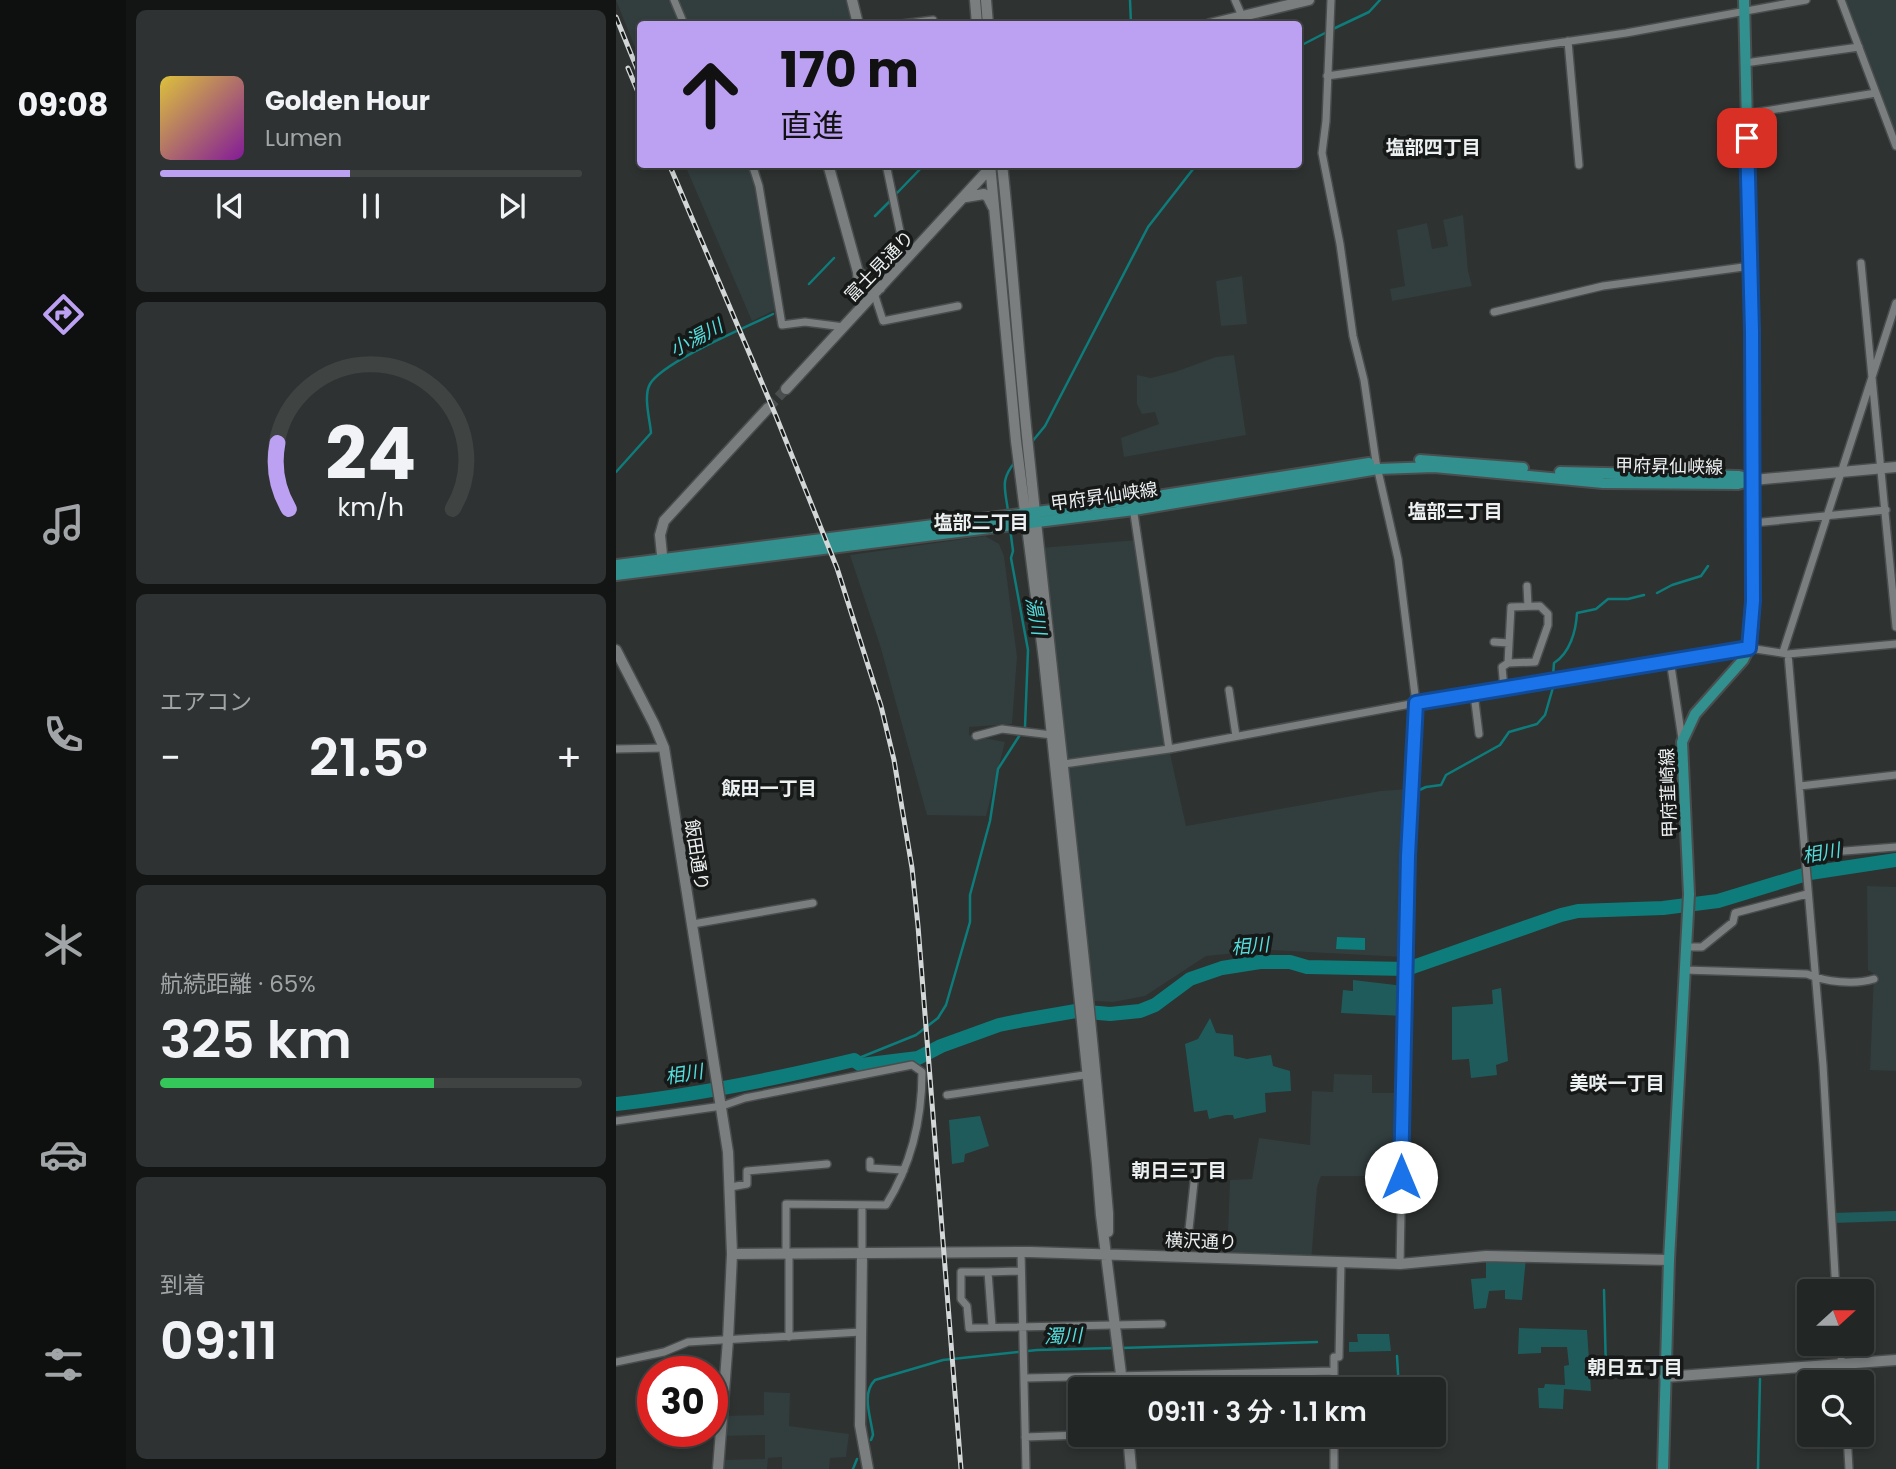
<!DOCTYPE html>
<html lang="ja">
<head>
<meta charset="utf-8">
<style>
  :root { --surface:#222625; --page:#2e3232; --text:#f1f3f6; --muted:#a2a5a7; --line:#3f4342; --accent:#bca0f2 }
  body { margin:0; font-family:Poppins,"Noto Sans JP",sans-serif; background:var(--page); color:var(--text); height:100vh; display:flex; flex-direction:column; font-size:26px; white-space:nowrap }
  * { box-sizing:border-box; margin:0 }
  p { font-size:23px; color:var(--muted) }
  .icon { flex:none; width:38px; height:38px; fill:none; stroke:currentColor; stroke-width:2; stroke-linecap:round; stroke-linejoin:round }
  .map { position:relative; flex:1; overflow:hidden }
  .drawer { display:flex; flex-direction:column; gap:10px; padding:10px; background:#131514; width:490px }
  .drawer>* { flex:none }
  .banner { position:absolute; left:21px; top:21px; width:665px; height:147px; border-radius:7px; box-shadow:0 4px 10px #0003,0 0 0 2px var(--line); background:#bca0f2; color:#111; overflow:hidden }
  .needle { width:46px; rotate:69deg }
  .fabs { position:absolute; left:1181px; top:1279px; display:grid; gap:14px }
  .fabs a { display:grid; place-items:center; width:77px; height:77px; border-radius:7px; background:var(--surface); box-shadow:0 4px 10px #0003,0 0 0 2px var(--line); font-size:35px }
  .speed { position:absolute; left:21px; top:1356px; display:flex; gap:14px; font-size:35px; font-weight:700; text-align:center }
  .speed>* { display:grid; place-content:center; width:91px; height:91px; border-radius:50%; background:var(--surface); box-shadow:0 4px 10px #0003,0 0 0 2px var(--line); line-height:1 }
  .speed .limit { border:10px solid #d22; background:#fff; color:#111 }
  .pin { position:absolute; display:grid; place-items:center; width:60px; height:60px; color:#fff; margin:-30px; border-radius:14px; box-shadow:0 4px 10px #0006 }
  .me { position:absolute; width:77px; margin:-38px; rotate:0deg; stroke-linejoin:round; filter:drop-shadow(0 0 5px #0008) }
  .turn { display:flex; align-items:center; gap:24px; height:147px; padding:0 28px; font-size:32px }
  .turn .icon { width:91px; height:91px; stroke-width:2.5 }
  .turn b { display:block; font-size:49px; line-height:60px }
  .big { font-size:52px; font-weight:600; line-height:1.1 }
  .drawer .tile { flex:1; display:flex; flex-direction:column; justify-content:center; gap:10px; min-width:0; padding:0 24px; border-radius:10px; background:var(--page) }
  .drawer .dial { align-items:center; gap:0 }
  .dial svg { height:182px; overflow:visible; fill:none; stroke:var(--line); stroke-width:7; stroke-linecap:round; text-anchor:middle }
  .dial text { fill:var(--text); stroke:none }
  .song { display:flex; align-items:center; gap:21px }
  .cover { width:84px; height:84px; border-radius:10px; background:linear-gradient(135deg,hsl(50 70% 55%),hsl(290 70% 35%)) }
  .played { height:7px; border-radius:4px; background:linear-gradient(90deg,var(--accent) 45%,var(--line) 45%) }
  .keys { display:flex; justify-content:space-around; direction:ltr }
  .heat { display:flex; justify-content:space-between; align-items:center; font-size:38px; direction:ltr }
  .charge { height:10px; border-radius:5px; background:linear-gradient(90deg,#34c759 65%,var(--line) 0) }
  .trip { position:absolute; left:452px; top:1377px; width:378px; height:70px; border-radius:7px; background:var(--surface); box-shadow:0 4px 10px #0003,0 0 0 2px var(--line); font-weight:600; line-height:70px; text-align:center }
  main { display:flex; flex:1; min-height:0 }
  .tabs { display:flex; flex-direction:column; width:126px; justify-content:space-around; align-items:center; background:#0e0f0f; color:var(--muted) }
  .tabs .icon { width:49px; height:49px }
  .tabs .selected { color:var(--accent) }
  .tabs b { font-size:32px; color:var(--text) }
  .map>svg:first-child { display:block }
  .built { fill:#323d3d }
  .green { fill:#205b5b }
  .water { fill:#0e7c7b }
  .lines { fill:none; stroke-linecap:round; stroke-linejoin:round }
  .stream { stroke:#0e7c7b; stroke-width:2.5 }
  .river { stroke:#0e7c7b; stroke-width:14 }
  .secondary-tunnel { stroke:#4b4e4e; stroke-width:10; stroke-dasharray:10 5; stroke-linecap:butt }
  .street-casing { stroke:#4a4d4d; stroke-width:10 }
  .secondary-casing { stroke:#4a4d4d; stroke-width:13 }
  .primary-casing { stroke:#4a4d4d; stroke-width:14 }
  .street { stroke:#7a7e7e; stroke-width:7 }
  .secondary { stroke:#7a7e7e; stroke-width:10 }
  .primary { stroke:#32908f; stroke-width:10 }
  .rail-casing { stroke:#d4d7d7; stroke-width:5 }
  .rail { stroke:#171919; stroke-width:2.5; stroke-dasharray:8; stroke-linecap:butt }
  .route-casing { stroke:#114b97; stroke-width:18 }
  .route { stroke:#1a73e8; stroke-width:12 }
  .labels { text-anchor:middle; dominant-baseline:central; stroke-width:7; stroke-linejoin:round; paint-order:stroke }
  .street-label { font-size:18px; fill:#edf0f0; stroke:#171919 }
  .neighbourhood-label { font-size:19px; font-weight:bold; fill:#edf0f0; stroke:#171919 }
  .water-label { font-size:19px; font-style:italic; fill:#54dedd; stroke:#171919 }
</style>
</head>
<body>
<main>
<nav class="tabs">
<b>09:08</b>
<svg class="icon selected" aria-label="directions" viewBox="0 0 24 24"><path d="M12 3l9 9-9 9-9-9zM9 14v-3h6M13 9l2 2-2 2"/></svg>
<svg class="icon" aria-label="music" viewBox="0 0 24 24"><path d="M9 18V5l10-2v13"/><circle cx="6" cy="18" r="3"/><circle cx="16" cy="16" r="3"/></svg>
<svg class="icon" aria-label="phone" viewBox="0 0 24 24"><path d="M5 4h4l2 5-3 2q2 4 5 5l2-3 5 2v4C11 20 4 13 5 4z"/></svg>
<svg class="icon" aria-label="climate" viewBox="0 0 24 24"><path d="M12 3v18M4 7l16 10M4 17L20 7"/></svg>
<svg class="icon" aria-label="car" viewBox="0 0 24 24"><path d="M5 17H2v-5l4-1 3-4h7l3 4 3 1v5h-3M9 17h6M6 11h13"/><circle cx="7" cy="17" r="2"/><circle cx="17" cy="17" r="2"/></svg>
<svg class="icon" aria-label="filters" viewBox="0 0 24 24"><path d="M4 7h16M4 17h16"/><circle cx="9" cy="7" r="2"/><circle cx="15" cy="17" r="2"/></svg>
</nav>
<section class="drawer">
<div class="tile">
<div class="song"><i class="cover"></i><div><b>Golden Hour</b><p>Lumen</p></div></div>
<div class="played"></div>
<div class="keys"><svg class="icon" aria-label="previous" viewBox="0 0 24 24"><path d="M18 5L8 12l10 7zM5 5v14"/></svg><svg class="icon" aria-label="pause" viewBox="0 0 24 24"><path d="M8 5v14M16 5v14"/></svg><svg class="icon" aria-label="next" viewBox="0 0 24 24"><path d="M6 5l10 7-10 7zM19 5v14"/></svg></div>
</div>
<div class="tile dial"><svg viewBox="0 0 100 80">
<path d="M14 69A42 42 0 1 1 86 69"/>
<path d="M14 69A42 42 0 0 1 9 40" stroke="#bca0f2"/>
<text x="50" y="56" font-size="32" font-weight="700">24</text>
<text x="50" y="72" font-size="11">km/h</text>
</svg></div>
<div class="tile"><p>エアコン</p>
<div class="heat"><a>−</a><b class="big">21.5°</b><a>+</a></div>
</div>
<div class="tile"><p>航続距離 · 65%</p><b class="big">325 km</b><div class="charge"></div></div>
<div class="tile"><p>到着</p><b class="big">09:11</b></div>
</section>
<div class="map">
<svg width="1280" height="1469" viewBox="0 0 1280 1469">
  <rect width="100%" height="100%" fill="#2e3231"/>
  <path class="built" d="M0,0h236l6,24h-218v36z
    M1225,0h55v146z
    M69,165h67l27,143 -27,13z
    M847,215l5,56 4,15 -80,15 -2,-12 15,-3 -8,-56 30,-7 5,26 16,-3 -5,-26z
    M626,276l5,48 -26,2 -5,-45z
    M618,355l12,80 -122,22 -3,-19 38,-14 -4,-12 -13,2 -5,-10v-29l14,3 24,-6 41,-15z
    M369,536l14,8 5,12 13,101 -5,67 -43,3v8l36,7 -19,74 -59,-1 -47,-170 -30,-90z
    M522,540l31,209 17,77 194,-35 29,-2 -6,168 -134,-7 -63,6 -61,40 -32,6 -19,-1 -30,-237 -24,-216z
    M1251,886l29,1v184l-26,-1 4,-96 -6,-4z
    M718,1074l38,1v18h30l-1,83h-80l-4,11 -6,75 -84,-4 3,-78 22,-1 7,-41 51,7 2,-54 21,1z
    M148,1392l26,1 -1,33 60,8 -3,23 -16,1 -1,11h-47v-12l-14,1 -1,11h-49v-9l47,-1v-24l-45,1 2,-20 42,-1z"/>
  <path class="green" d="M737,980l51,6v30l-63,-3 2,-23 10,1z
    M885,988l7,73 -12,4 1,10 -26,3 -2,-19 -17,1v-53l41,-3 -1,-14z
    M594,1018l6,15 17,2 1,21 13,3 24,-4 2,11 17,5 1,20 -26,2 1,19 -32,7 -1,-4h-7l-17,4 -2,-9 -13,2 -9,-68 13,-5z
    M364,1116l9,30 -24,8 -1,8 -12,2 -3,-44z
    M1280,1211v10l-64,2v-10z
    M870,1256l40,1 -4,43 -17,-1v-9l-16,1 -3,17 -12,1 -3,-30 15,-1z
    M903,1328l68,2 4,61 -27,-2 -1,20 -24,-1 -1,-20h6l1,-4 20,1 -1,-19 5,-1 -2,-18h-26v6l-23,1z
    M741,1334h32l2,17 -42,1v-10h9z"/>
  <path class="water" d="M721,937l28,1v12l-29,-1z"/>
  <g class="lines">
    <path class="stream" d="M514,0l1,24
      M717,29l36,-17 11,-12
      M682,47l29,-15
      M281,193l28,-29
      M259,216l15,-15
      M193,284l25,-26
      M415,443l14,-17 103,-199 49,-63
      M0,472l35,-39c-1,-13 -8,-37 -1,-49 14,-23 97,-57 123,-70
      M392,511c-3,-23 -8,-31 7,-49
      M1041,593l15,-8 29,-9 7,-10
      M937,676l1,-13c16,-10 22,-32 23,-50l19,-4 12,-10h20l16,-4
      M799,792l11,-5 15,-2 5,-10 54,-30 9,-13 28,-8 8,-9 9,-31
      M238,1060l62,-25 22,-17 8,-13 24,-83v-27l20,-74 8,-52 27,-42 3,-77 -17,-92 2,-7 -3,-23
      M988,1290l2,82 49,2
      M505,1348l196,-6
      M781,1356l2,34
      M255,1440l2,-5c-2,-18 -12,-41 2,-55l68,-20 94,-10 78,-2
      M237,1469l4,-10
      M1142,1469l2,-90"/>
    <path class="river" d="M0,1104c80,-9 159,-25 238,-44l7,5 57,-7 23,-12 58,-21 25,-5 52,-9 34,3 30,-3 15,-6 35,-26 32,-11 38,-6h30l17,5 100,2 154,-54 17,-4 85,-3 55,-7 92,-28 86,-13"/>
    <path class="secondary-tunnel" d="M152,408l18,-19"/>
    <g class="street-casing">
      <path id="street" d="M58,0l10,24
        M619,0l7,16
        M715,0l-5,121 -4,32 18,91 13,92 11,44 12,82 22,97 18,144 -8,153 -8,408
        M1225,0l55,146
        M286,24l31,-4
        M952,41l11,124
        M1129,63l114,-16
        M711,76l299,-43 180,-33
        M1130,114l130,-21
        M136,164l7,22 23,139 23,-3 39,5
        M270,164l20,96
        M1245,263l35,364
        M258,293l9,28 75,-15
        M878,312l109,-26 148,-20
        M517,507l36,242
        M1137,523l133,-13
        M911,586l1,20
        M878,642l15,1
        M1167,652l113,-349
        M1172,654l35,411 13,227
        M1054,660l12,79
        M888,689l-2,-22 6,-4 3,-56 29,-1 8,8v11l-13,37 -27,1
        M613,690l7,46
        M858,694l5,40
        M360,736l26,-7 50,6
        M0,749l48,-1
        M448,764l105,-15 247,-46 333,-55 39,6 108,-10
        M1184,786l96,-11
        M1190,854l90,-7
        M77,924l120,-21
        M1070,947h16l31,-25 2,-9 72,-19
        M1068,970l123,4c18,8 48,11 67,5
        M331,1095l144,-21
        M0,1121l106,-15 23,-8 167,-33 10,7c0,47 -11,93 -36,133l-100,-1v51
        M254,1161v7l34,2
        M115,1187l16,-3v-13l80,-7
        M246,1205v49
        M405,1252l5,217
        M570,1257l10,-93
        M372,1272h-27v27l6,7 2,22 193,-4
        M376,1326l-4,-54 33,-1
        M173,1337v-82
        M1224,1344l3,38
        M0,1362l48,-10 24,-10 173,-10
        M409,1378l309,-7
        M718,1390v-33h5l2,-95
        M1231,1435l2,34
        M409,1437l55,-2
        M718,1469v-34"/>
    </g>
    <g class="secondary-casing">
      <path id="secondary" d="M236,0l6,24
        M359,0l2,24
        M370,0l2,24
        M594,24l99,-24
        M212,164l30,108 3,34
        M374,164l26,277 28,219 53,504 4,51 22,175
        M386,164c11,101 17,201 28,301 26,249 57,498 78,748v19
        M350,197l18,-3 4,3 5,10
        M242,272l22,16
        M170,389l205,-222
        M1137,480l143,-13
        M47,565l-3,-30 4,-14 104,-113
        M0,650l38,74 10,24 64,404 4,102 -4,86 -10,129
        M116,1254l298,-2 370,12 86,-8 183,4
        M246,1254l-2,171 8,44
        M1049,1377l231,-17
        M512,1435l3,34"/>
    </g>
    <g class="primary-casing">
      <path id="primary" d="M804,460l103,8
        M944,472l179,4 14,4
        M0,565l516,-65 237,-37
        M0,575l518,-65 244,-41 56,-2 169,16 135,1 15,-4
        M1047,1469l6,-209 20,-366 -7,-152 13,-28 48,-54 6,-12 4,-24 -1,-293 -8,-331"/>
    </g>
    <use href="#street" class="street"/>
    <use href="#secondary" class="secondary"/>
    <use href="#primary" class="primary"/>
    <g class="rail-casing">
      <path id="rail" d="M0,17l24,59
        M12,68l12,29
        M53,164l107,252 61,152 44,138 13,54 18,108 6,58 43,543"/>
    </g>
    <use href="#rail" class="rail"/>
  </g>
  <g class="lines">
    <g class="route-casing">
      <path id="route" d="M785,1177l7,-321 8,-153 333,-55 4,-47 -1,-270 -5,-193"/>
    </g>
    <use href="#route" class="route"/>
  </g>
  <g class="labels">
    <g class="street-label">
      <text transform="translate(263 266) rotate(-46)">富士見通り</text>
      <text transform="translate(1053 466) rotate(1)">甲府昇仙峡線</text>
      <text transform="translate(488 496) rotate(-8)">甲府昇仙峡線</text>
      <text transform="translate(1052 793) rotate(-92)">甲府韮崎線</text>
      <text transform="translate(81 855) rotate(81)">飯田通り</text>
      <text transform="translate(585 1241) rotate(2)">横沢通り</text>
    </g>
    <g class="neighbourhood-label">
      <text x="817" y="147">塩部四丁目</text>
      <text x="839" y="511">塩部三丁目</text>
      <text x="365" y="522">塩部二丁目</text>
      <text x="153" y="788">飯田一丁目</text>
      <text x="1001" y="1083">美咲一丁目</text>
      <text x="563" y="1170">朝日三丁目</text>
      <text x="1019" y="1367">朝日五丁目</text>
    </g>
    <g class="water-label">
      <text transform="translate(80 338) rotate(-28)">小湯川</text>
      <text transform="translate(420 616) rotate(79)">湯川</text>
      <text transform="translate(1205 853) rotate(-10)">相川</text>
      <text transform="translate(634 946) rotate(-5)">相川</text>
      <text transform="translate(68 1074) rotate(-9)">相川</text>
      <text transform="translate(447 1336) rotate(-2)">濁川</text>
    </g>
  </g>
</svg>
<div class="fabs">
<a><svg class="needle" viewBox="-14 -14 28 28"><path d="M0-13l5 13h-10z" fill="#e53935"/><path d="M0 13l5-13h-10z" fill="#a2a5a7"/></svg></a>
<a><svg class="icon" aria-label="search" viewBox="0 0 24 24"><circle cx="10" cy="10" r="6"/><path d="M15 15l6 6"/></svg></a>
</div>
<div class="speed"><div class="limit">30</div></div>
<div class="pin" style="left:1131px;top:138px;background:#d93025"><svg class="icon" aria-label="arrive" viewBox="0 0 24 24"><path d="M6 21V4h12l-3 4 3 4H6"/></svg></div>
<svg class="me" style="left:785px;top:1177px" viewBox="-20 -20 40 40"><circle r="19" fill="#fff"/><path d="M0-13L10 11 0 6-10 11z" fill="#1a73e8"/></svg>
<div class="trip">09:11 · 3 分 · 1.1 km</div>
<div class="banner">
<div class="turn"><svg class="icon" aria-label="ahead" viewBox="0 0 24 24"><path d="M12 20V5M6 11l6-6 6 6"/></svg><div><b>170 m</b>直進</div></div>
</div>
</div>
</main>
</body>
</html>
